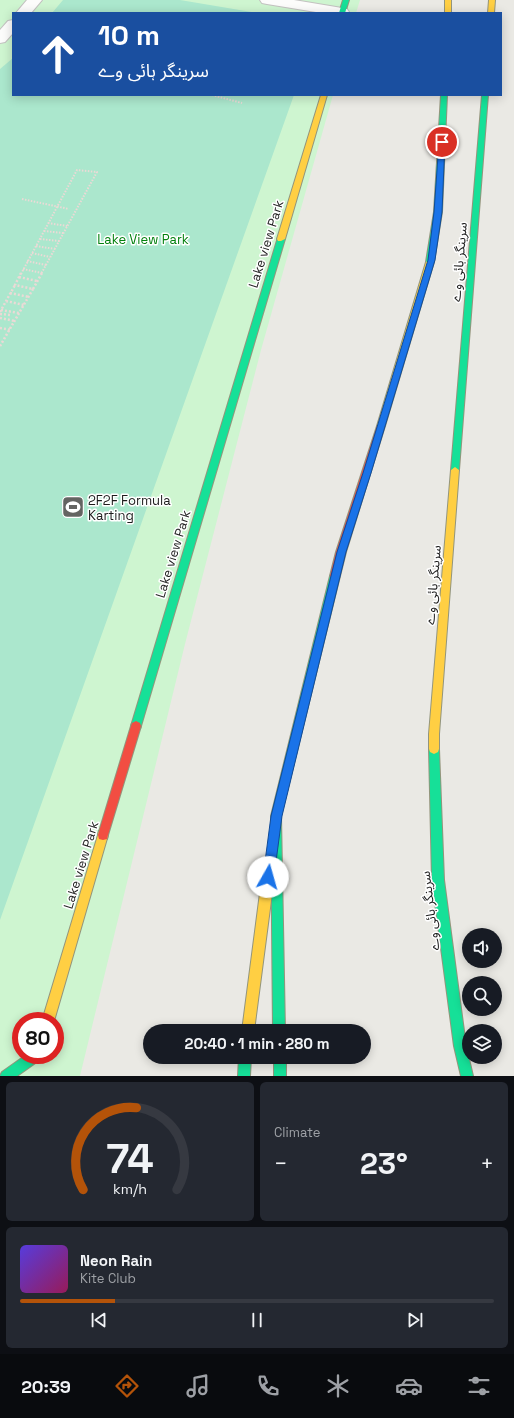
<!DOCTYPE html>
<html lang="en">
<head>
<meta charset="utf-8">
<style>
  :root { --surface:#171b24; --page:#242831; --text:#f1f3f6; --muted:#9ea1a6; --line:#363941; --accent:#b45309 }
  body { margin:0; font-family:"Space Grotesk","Noto Sans Arabic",sans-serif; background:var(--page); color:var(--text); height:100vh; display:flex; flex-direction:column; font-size:15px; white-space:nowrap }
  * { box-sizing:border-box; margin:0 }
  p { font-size:13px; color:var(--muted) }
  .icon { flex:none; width:22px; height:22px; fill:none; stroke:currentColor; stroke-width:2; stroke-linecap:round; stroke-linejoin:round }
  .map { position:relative; height:1076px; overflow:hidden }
  .sheet { display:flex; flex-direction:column; gap:6px; padding:6px; background:#0d0f14; flex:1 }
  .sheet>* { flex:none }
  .guide { position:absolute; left:12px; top:12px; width:490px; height:84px; border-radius:0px; box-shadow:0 2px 10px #0003; background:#1a4fa0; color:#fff; overflow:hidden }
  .fabs { position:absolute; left:462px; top:928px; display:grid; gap:8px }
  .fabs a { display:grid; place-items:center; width:40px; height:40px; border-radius:50%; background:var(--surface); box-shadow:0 2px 10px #0003; font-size:20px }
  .speed { position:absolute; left:12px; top:1012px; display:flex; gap:8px; font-size:20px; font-weight:700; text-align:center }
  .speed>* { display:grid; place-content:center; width:52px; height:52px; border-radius:50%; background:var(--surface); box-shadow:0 2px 10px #0003; line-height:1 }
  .speed .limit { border:6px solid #d22; background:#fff; color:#111 }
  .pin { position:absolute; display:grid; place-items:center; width:34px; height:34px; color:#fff; margin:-17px; border:2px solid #fff; border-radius:50%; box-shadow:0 1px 4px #0007 }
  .me { position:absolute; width:44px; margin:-22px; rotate:7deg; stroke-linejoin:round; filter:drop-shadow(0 0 3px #0008) }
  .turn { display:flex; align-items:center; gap:14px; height:84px; padding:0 20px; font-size:18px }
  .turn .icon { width:52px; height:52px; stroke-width:2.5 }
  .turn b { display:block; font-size:28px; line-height:34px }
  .big { font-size:30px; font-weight:700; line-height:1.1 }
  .sheet .widget { flex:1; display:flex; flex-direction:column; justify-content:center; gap:6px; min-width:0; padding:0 14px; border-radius:6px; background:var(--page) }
  .sheet .dial { align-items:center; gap:0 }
  .dial svg { height:104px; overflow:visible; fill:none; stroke:var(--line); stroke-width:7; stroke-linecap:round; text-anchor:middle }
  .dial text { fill:var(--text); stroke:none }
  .song { display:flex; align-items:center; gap:12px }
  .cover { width:48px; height:48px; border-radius:6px; background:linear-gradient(135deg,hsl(250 70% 55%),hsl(330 70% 35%)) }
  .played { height:4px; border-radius:2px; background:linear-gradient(90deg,var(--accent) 20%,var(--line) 20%) }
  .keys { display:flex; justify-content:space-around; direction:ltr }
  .heat { display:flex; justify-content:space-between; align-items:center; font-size:22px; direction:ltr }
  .sheet .tiles { flex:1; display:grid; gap:6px; grid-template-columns:1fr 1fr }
  .widget:last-child { grid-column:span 2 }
  .trip { position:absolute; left:143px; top:1024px; width:228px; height:40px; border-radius:20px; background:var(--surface); box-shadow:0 2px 10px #0003; font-weight:700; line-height:40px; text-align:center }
  .dock { display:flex; height:64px; justify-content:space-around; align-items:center; background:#090b0e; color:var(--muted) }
  .dock .icon { width:28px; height:28px }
  .dock .current { color:var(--accent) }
  .dock b { font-size:18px; color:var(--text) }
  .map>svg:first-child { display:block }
  .park { fill:#cef5d0; fill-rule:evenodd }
  .pitch { fill:#abe7cd }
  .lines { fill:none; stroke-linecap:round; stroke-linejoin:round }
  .street-casing { stroke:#c3c2c0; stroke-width:2 }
  .fast-casing { stroke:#93957c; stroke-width:2 }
  .slow-casing { stroke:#93957c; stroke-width:2 }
  .jam-casing { stroke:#93957c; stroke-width:2 }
  .path-far1 { stroke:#ebdad6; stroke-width:2; stroke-dasharray:1.5 1.5; stroke-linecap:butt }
  .path { stroke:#ebdad6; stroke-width:2.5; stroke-dasharray:2 2; stroke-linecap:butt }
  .street { fill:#fcfcfb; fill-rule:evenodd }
  .fast { fill:#16e098; fill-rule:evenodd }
  .slow { fill:#ffcf43; fill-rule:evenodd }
  .jam { fill:#f24e42; fill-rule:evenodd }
  .route { fill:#1a73e8; stroke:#114b97 }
  .labels { text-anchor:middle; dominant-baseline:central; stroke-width:3; stroke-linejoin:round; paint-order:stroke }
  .park-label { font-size:13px; fill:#03810e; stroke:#fff }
  .street-label { font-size:13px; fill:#1c1c1c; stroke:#fff }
  .poi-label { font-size:13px; fill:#1c1c1c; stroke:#fff; text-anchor:start }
</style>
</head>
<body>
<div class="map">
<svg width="514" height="1076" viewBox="0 0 514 1076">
  <rect width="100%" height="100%" fill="#eae9e4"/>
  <path class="park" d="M0,0h360l-4,13h-343v82h320l-72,255 -76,294 -105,432h-80zM21,1021h34v34h-34z"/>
  <path class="pitch" d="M63,0h117l78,13h-206z
    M13,58v37h281l-294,825v-851z"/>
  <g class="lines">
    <g class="street-casing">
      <path id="street" d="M27,0h15l-11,13h-15z
        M260,0h34l48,8 5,1 2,3 -27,1 -55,-9 -5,-1z
        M13,20v13l-8,9 -5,1v-13l8,-9z"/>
    </g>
    <g class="fast-casing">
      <path id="fast" d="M343,0h6l-4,13h-6z
        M441,95h6l-5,117 -8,50 -4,3 -4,-3 8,-50z
        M482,95h6l-29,375 -4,3 -4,-3z
        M278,237h3l4,2 -144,487 -1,3 -4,2 -4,-2 -1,-3z
        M335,572l3,1 2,3 -59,240 4,215h-12l-2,-215 59,-240 2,-3z
        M434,744l4,2 1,3 5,131 22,166 7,30h-12l-7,-30 -22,-166 -3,-131 1,-3z
        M26,1055h17l-2,4 -24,17h-17l2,-4z
        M239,1057h12l-1,19h-12z
        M274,1057h12v19h-12z"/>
    </g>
    <g class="slow-casing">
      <path id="slow" d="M445,0h6v13h-6z
        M489,0h6l-1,13h-6z
        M321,95h6l-42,144 -4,2h-3l-1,-2z
        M430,259l4,3 -49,164 -4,3 -4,-3 49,-164z
        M455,467l4,3 -20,264v15l-1,3 -4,2 -4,-2 -1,-3v-15l22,-264z
        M103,830l4,1 1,4 -54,186h-12l56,-186 1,-4z
        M266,887l4,2 2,4 -18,138h-12l18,-138 2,-4z"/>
    </g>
    <g class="jam-casing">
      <path id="jam" d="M381,423l4,3 -39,126 -6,24 -2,3 -3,1 -3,-1 -2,-3 6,-24 41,-126z
        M136,721l4,2 1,3 -33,109 -1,4 -4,1 -4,-1 -1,-4 33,-109 1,-3z"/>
    </g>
    <path class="path-far1" d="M212,95l30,8
      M22,199l47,10
      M48,223l19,3
      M44,231l19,2
      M40,239l19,2
      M36,246l19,3
      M32,253l18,4
      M27,261l19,4
      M23,269l19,4
      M21,274l56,-104 20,2 -56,102"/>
    <path class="path" d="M21,273l-6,12 18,4 9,-16
      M19,277l18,4
      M10,293l19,4
      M6,301l18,4
      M1,310l18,3
      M0,312l15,-27
      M0,314l11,1
      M0,318l15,3
      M0,328l11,2
      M0,346l33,-57"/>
    <use href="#street" class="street"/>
    <use href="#fast" class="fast"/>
    <use href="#slow" class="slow"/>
    <use href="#jam" class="jam"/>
  </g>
  <path class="route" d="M442,140l3,2 -3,70 -7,48 -64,213 -25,79 -64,264 -8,61 -2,4 -4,2 -4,-2 -1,-4 8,-61 66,-264 26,-79 65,-213 6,-48 5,-70z"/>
  <defs>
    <g id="stadium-square" transform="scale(1.15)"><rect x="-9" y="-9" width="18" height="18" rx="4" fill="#646462" stroke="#fff"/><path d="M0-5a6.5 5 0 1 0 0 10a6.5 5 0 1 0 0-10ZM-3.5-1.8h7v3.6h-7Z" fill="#fff"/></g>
  </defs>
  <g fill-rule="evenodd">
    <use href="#stadium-square" x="73" y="507"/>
  </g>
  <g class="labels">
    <g class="park-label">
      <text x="143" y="239">Lake View Park</text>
    </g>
    <g class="street-label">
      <text transform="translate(266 244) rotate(-73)">Lake view Park</text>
      <text transform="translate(459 262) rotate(-85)">سرینگر ہائی وے</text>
      <text transform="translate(173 554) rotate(-73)">Lake view Park</text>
      <text transform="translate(433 585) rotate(-85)">سرینگر ہائی وے</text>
      <text transform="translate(81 865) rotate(-73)">Lake view Park</text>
      <text transform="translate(430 911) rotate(-97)">سرینگر ہائی وے</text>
    </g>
    <g class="poi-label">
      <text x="88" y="500">2F2F Formula<tspan x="88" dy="15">Karting</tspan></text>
    </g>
  </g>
</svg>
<div class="fabs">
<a><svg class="icon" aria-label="sound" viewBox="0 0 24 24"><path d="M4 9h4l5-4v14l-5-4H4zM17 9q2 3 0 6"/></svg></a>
<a><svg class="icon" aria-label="search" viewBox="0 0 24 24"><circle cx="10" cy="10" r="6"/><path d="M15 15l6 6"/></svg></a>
<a><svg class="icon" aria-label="layers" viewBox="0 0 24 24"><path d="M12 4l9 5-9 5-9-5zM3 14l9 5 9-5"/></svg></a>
</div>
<div class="speed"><div class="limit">80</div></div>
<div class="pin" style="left:442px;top:142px;background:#d93025"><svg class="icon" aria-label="arrive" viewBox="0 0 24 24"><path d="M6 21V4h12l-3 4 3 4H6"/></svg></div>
<svg class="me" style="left:268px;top:877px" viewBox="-20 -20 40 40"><circle r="19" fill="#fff"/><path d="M0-13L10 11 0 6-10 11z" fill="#1a73e8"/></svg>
<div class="trip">20:40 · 1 min · 280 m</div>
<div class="guide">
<div class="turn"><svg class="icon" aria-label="ahead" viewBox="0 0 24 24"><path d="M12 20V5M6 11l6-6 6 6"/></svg><div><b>10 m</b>سرینگر ہائی وے</div></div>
</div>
</div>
<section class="sheet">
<div class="tiles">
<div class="widget dial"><svg viewBox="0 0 100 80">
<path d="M14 69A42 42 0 1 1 86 69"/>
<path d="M14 69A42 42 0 0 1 55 6" stroke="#b45309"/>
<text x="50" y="56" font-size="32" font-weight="700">74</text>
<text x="50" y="72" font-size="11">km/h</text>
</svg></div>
<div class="widget"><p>Climate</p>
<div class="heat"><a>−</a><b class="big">23°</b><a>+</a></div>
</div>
<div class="widget">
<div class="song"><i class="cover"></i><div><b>Neon Rain</b><p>Kite Club</p></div></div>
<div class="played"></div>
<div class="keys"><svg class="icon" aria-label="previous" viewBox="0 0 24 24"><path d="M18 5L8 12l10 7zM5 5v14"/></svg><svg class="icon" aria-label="pause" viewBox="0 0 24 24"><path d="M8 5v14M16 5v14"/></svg><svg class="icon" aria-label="next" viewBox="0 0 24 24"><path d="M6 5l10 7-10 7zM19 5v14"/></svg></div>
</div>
</div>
</section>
<nav class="dock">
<b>20:39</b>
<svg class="icon current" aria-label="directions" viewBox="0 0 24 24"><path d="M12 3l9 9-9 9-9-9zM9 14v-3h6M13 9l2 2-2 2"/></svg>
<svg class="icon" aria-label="music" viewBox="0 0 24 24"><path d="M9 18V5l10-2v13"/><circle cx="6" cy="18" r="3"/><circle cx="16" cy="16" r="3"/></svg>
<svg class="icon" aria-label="phone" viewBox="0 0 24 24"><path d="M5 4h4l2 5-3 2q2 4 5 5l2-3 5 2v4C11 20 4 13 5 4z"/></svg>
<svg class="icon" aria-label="climate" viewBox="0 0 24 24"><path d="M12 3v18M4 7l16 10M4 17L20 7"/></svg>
<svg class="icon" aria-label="car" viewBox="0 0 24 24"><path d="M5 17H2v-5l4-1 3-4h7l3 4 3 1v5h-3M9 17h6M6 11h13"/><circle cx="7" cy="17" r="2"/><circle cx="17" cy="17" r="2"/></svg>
<svg class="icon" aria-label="filters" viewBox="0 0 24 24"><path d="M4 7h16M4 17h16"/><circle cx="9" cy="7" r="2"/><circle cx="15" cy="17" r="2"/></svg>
</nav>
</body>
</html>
